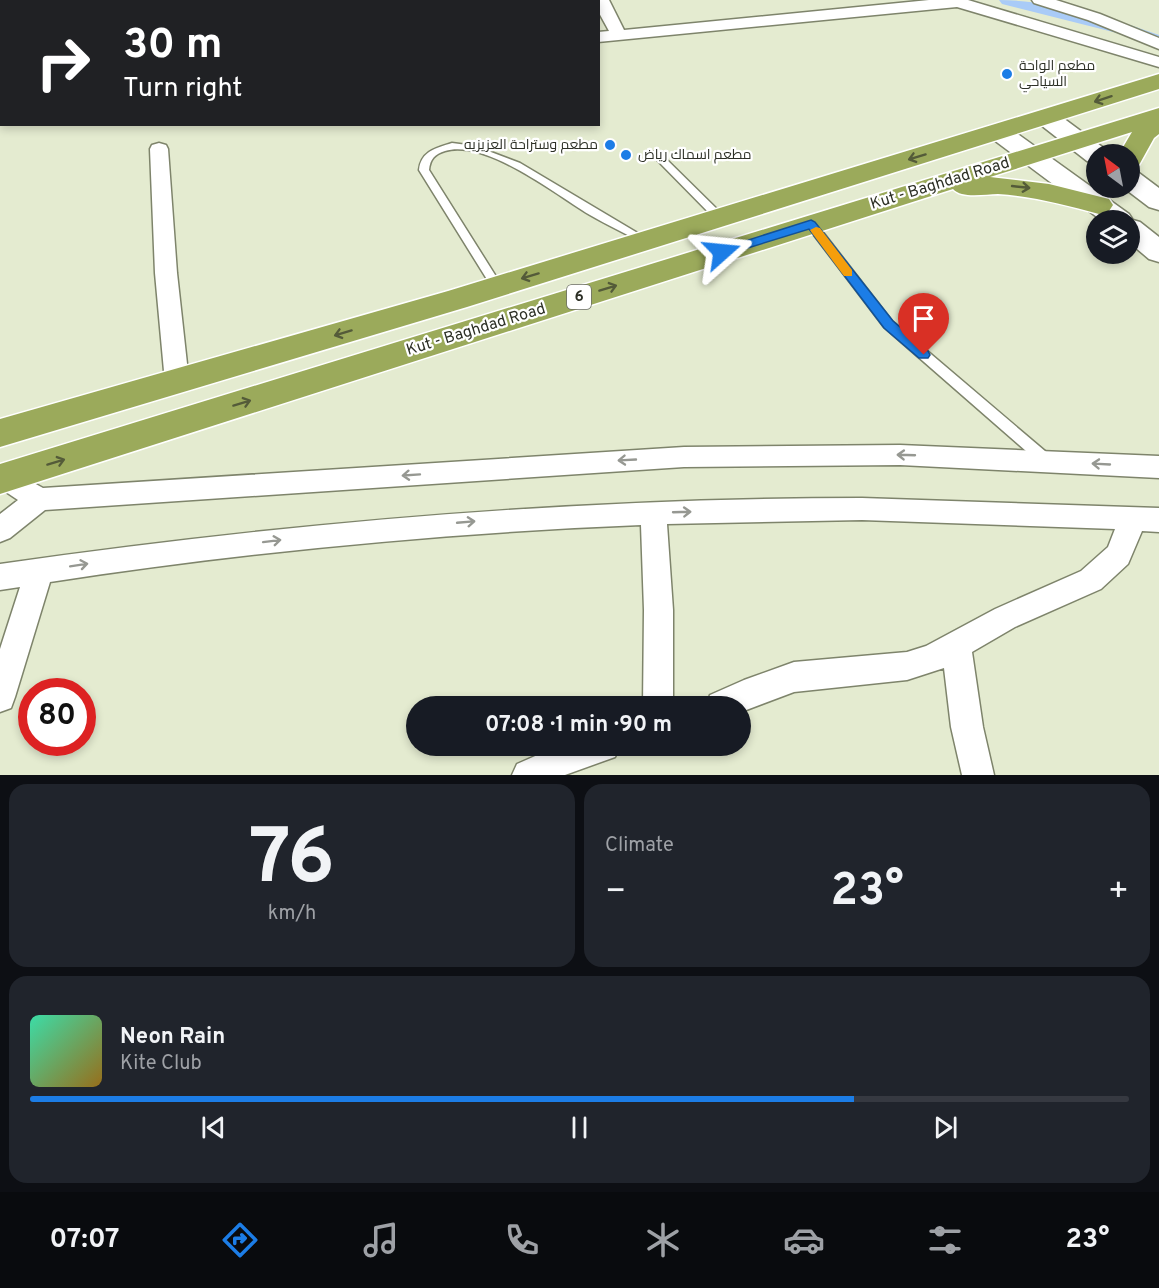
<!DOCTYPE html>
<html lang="en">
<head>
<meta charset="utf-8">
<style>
  :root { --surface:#171b24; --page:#20242c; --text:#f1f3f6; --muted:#9ea1a6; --line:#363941; --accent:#1c7de6 }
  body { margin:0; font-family:Overpass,Cairo,sans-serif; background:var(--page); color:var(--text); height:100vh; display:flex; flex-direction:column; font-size:22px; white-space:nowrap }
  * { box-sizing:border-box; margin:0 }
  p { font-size:20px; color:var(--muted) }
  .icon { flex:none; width:33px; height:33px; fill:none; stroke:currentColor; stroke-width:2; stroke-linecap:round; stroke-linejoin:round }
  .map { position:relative; height:775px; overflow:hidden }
  .details { display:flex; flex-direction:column; gap:9px; padding:9px; background:#0d0f14; flex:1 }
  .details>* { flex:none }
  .guide { position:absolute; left:0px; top:0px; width:600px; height:126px; box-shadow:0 3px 9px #0003; background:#202124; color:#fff; overflow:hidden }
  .needle { width:39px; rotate:328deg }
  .buttons { position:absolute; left:1086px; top:144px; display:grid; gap:12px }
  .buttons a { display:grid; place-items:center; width:54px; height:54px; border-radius:50%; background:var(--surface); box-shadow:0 3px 9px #0003; font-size:30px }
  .speed { position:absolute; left:18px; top:678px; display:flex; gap:12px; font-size:30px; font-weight:700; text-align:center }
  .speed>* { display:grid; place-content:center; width:78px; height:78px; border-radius:50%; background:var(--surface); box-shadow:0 3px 9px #0003; line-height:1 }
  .speed .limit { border:9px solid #d22; background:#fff; color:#111 }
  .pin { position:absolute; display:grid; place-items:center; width:51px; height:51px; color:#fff; margin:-62px -26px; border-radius:50% 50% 50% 0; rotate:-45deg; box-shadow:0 0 6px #0007 }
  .pin .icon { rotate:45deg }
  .me { position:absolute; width:66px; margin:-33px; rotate:72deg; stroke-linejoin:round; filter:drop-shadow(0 0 4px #0008) }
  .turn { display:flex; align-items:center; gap:21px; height:126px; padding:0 24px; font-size:27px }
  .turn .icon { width:78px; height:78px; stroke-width:2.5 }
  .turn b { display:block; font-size:42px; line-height:51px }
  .big { font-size:45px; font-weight:700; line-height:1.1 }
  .details .card { flex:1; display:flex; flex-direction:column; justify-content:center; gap:9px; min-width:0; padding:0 21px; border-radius:18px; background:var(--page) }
  .details .dial { align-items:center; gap:0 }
  .dial b { font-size:78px; line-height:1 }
  .song { display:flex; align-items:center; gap:18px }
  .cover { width:72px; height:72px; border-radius:9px; background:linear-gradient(135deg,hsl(160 70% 55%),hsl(40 70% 35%)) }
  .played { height:6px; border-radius:3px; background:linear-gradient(90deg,var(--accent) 75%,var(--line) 75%) }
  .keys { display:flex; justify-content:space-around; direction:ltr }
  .heat { display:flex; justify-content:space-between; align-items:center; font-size:33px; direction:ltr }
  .details .tiles { flex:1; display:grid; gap:9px; grid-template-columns:1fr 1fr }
  .card:last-child { grid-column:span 2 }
  .trip { position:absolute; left:406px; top:696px; width:345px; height:60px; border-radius:30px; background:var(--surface); box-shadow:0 3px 9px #0003; font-weight:700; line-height:60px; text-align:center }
  .tab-bar { display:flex; height:96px; justify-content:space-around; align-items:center; background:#090b0e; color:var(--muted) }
  .tab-bar .icon { width:42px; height:42px }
  .tab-bar .selected { color:var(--accent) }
  .tab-bar b { font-size:27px; color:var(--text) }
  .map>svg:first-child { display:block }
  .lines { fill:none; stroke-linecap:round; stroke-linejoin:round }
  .canal { fill:#a9cbf7; fill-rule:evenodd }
  .service-casing { stroke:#7e846b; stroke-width:3 }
  .minor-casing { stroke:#7e846b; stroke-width:3 }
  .secondary-casing { stroke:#7e846b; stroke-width:3 }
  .trunk-casing { stroke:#fff; stroke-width:3 }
  .service { fill:#fff; fill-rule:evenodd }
  .minor { fill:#fff; fill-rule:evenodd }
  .secondary { fill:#fff; fill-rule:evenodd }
  .trunk { fill:#9baa5b; fill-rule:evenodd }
  .oneway { stroke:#545b39 }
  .oneway2 { stroke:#969892 }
  .route { fill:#1c7de6; stroke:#125196; stroke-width:1.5 }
  .slow { fill:#f59e0b }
  .poi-dot { fill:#1c7de6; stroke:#fff; stroke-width:2 }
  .labels { text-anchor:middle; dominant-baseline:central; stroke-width:4.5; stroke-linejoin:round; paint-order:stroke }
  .far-poi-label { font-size:14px; fill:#2d3026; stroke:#fff; text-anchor:start }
  .shield { fill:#fff; stroke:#6c6e67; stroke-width:1.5 }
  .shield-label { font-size:15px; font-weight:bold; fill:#2d3026 }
  .street-label { font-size:16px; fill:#2d3026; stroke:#fff }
</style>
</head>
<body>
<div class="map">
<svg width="1159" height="775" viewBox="0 0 1159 775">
  <rect width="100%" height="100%" fill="#e4ebd0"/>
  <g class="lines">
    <path class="canal" d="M999,0c49,0 114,18 160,35v13l-34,-13 -123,-31z"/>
    <g class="service-casing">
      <path id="service" d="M452,143l23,3 45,17 131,78 -1,2h-8c-17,-10 -35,-18 -52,-28 -35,-21 -104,-76 -145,-64 -10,3 -15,8 -16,19l73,116 -5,4 -4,-1 -74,-119c2,-19 17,-22 33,-27z
        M656,151l3,1 65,64v4h-8l-63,-64v-4z
        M811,221l4,1 77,99 160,136 1,4 -1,4 -5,1 -5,-1 -158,-138 -77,-101 -1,-2z"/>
    </g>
    <g class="minor-casing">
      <path id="minor" d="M371,0h16v2h-16z
        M457,0h16v2h-16z
        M593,0h16l15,30 305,-30h39l191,57v10l-202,-60 -359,35v-10l11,-1 -11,-20v-9z
        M1032,0h24l44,14 59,24v11l-71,-29 -54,-17z
        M159,143l7,2 2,4 9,124 12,109 -4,6 -8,3 -8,-3 -4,-6 -10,-109 -5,-124 2,-4z
        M900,445l259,11v22l-259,-13 -216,2 -639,43 -35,28 -10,4v-28l18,-14 -18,-12v-19l5,-2 38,21 641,-41z
        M862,498l297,10v24l-17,-1 -14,33 -27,25 -86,38 -43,25 11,75 11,48h-32l-11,-48 -7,-59 -37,12 -113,12 -53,20v-6h-35l4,-11 34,-15 50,-18 113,-10 19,-6 69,-37 86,-38 27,-24 7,-18 -253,-9 -195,4 6,86v96h-30l1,-96 -3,-85c-198,8 -396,27 -591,57l-35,115 -4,11 -11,4v-63l20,-62 -20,3v-26c286,-41 573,-66 862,-66z
        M558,746h62l-5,11 -50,18h-53l5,-11z"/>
    </g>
    <g class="secondary-casing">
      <path id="secondary" d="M1046,110l9,2 50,37 4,5h-13v9l-9,-2 -50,-39 -3,-5 3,-5z
        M999,124l9,3 121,87 4,6 7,2 19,15v25l-10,-3 -19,-16v-23h-29l-111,-83 -4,-5 4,-5z
        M1130,171l9,2 20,15v22l-10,-3 -25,-19h6z"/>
    </g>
    <g class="trunk-casing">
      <path id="trunk" d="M1159,74v15l-692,218 -467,140v-28l448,-128z
        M1159,108v26l-5,4 -15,27 -9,2v-13h-11l13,-22 -142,45 59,7 60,15 4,6 -4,6 -10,3c-33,-9 -67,-18 -101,-20 -13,0 -36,5 -45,-5l-953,305v-30z"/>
    </g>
    <use href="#service" class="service"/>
    <use href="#minor" class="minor"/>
    <use href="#secondary" class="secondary"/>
    <use href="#trunk" class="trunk"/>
  </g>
  <defs><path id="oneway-shaft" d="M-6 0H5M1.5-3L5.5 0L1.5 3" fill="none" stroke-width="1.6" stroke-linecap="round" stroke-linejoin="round" transform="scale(1.5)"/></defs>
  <g class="oneway">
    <use href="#oneway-shaft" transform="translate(1103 99) rotate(162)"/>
    <use href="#oneway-shaft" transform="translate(917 157) rotate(163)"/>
    <use href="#oneway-shaft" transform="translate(1021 187) rotate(6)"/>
    <use href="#oneway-shaft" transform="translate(530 276) rotate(163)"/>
    <use href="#oneway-shaft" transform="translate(608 288) rotate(-17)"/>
    <use href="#oneway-shaft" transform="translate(343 333) rotate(163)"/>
    <use href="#oneway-shaft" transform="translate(242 403) rotate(-17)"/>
    <use href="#oneway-shaft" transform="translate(56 462) rotate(-17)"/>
  </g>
  <g class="oneway2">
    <use href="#oneway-shaft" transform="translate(906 455) rotate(-178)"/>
    <use href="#oneway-shaft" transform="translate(627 460) rotate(177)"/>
    <use href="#oneway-shaft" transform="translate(1101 464) rotate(-177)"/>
    <use href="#oneway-shaft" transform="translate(411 475) rotate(176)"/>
    <use href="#oneway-shaft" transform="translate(682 512) rotate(-2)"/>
    <use href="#oneway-shaft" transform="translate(466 522) rotate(-5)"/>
    <use href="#oneway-shaft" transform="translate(272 541) rotate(-7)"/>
    <use href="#oneway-shaft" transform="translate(79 565) rotate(-9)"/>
  </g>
  <path class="route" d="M811,220l4,2 78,99 35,30 2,4 -2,3h-9l-35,-30 -75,-99 -87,27 -6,-4 1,-2z"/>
  <path class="slow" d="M816,227l4,1 32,42v6h-8l-32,-43 -2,-3z"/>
  <g class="poi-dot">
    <circle cx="1007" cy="74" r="6"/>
    <circle cx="610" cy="145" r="6"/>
    <circle cx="626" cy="155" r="6"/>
  </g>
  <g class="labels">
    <g class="far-poi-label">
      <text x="1019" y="66">مطعم الواحة<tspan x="1019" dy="16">السياحي</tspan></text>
      <text x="598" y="145" text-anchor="end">مطعم وستراحة العزيزيه</text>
      <text x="638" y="155">مطعم اسماك رياض</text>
    </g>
    <rect class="shield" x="567" y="285" width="24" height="24" rx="4.5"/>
    <g class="shield-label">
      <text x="579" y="297">6</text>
    </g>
    <g class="street-label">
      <text transform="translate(940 184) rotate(-17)">Kut - Baghdad Road</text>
      <text transform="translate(476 330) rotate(-17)">Kut - Baghdad Road</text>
    </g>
  </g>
</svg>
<div class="buttons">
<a><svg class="needle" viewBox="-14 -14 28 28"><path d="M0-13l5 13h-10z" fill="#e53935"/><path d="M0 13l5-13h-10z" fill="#9ea1a6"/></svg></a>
<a><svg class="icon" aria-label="layers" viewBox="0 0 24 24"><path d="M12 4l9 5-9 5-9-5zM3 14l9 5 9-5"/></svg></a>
</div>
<div class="speed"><div class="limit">80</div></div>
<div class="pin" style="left:924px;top:355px;background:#d93025"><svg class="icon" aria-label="arrive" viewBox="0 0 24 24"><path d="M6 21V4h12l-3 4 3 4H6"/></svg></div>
<svg class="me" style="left:722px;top:252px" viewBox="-20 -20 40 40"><path d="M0-17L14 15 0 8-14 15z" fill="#1c7de6" stroke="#fff" stroke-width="4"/></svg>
<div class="trip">07:08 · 1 min · 90 m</div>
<div class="guide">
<div class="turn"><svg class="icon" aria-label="right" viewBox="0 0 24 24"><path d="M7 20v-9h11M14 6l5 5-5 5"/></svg><div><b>30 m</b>Turn right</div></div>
</div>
</div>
<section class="details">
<div class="tiles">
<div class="card dial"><b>76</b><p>km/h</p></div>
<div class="card"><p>Climate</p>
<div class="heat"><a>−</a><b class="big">23°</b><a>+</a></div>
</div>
<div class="card">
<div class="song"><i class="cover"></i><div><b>Neon Rain</b><p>Kite Club</p></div></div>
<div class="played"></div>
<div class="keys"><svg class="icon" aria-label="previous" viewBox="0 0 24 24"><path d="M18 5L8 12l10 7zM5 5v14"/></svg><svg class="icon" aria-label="pause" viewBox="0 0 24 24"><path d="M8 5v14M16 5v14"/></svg><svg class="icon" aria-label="next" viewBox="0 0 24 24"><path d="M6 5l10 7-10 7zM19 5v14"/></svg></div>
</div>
</div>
</section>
<nav class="tab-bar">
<b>07:07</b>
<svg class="icon selected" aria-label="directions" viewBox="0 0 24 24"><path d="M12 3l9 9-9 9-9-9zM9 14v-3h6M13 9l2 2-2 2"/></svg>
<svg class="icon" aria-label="music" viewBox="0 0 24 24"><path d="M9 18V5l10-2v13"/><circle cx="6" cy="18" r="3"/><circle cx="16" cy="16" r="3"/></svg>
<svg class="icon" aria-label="phone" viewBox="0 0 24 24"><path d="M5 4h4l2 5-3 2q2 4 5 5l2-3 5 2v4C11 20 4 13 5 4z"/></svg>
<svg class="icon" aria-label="climate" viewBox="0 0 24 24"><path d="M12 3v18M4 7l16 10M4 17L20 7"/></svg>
<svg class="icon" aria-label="car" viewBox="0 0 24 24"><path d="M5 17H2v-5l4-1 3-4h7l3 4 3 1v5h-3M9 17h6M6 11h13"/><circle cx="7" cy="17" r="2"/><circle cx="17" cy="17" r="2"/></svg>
<svg class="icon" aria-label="filters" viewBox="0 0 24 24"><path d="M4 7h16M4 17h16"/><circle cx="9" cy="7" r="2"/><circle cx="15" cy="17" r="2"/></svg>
<b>23°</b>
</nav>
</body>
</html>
